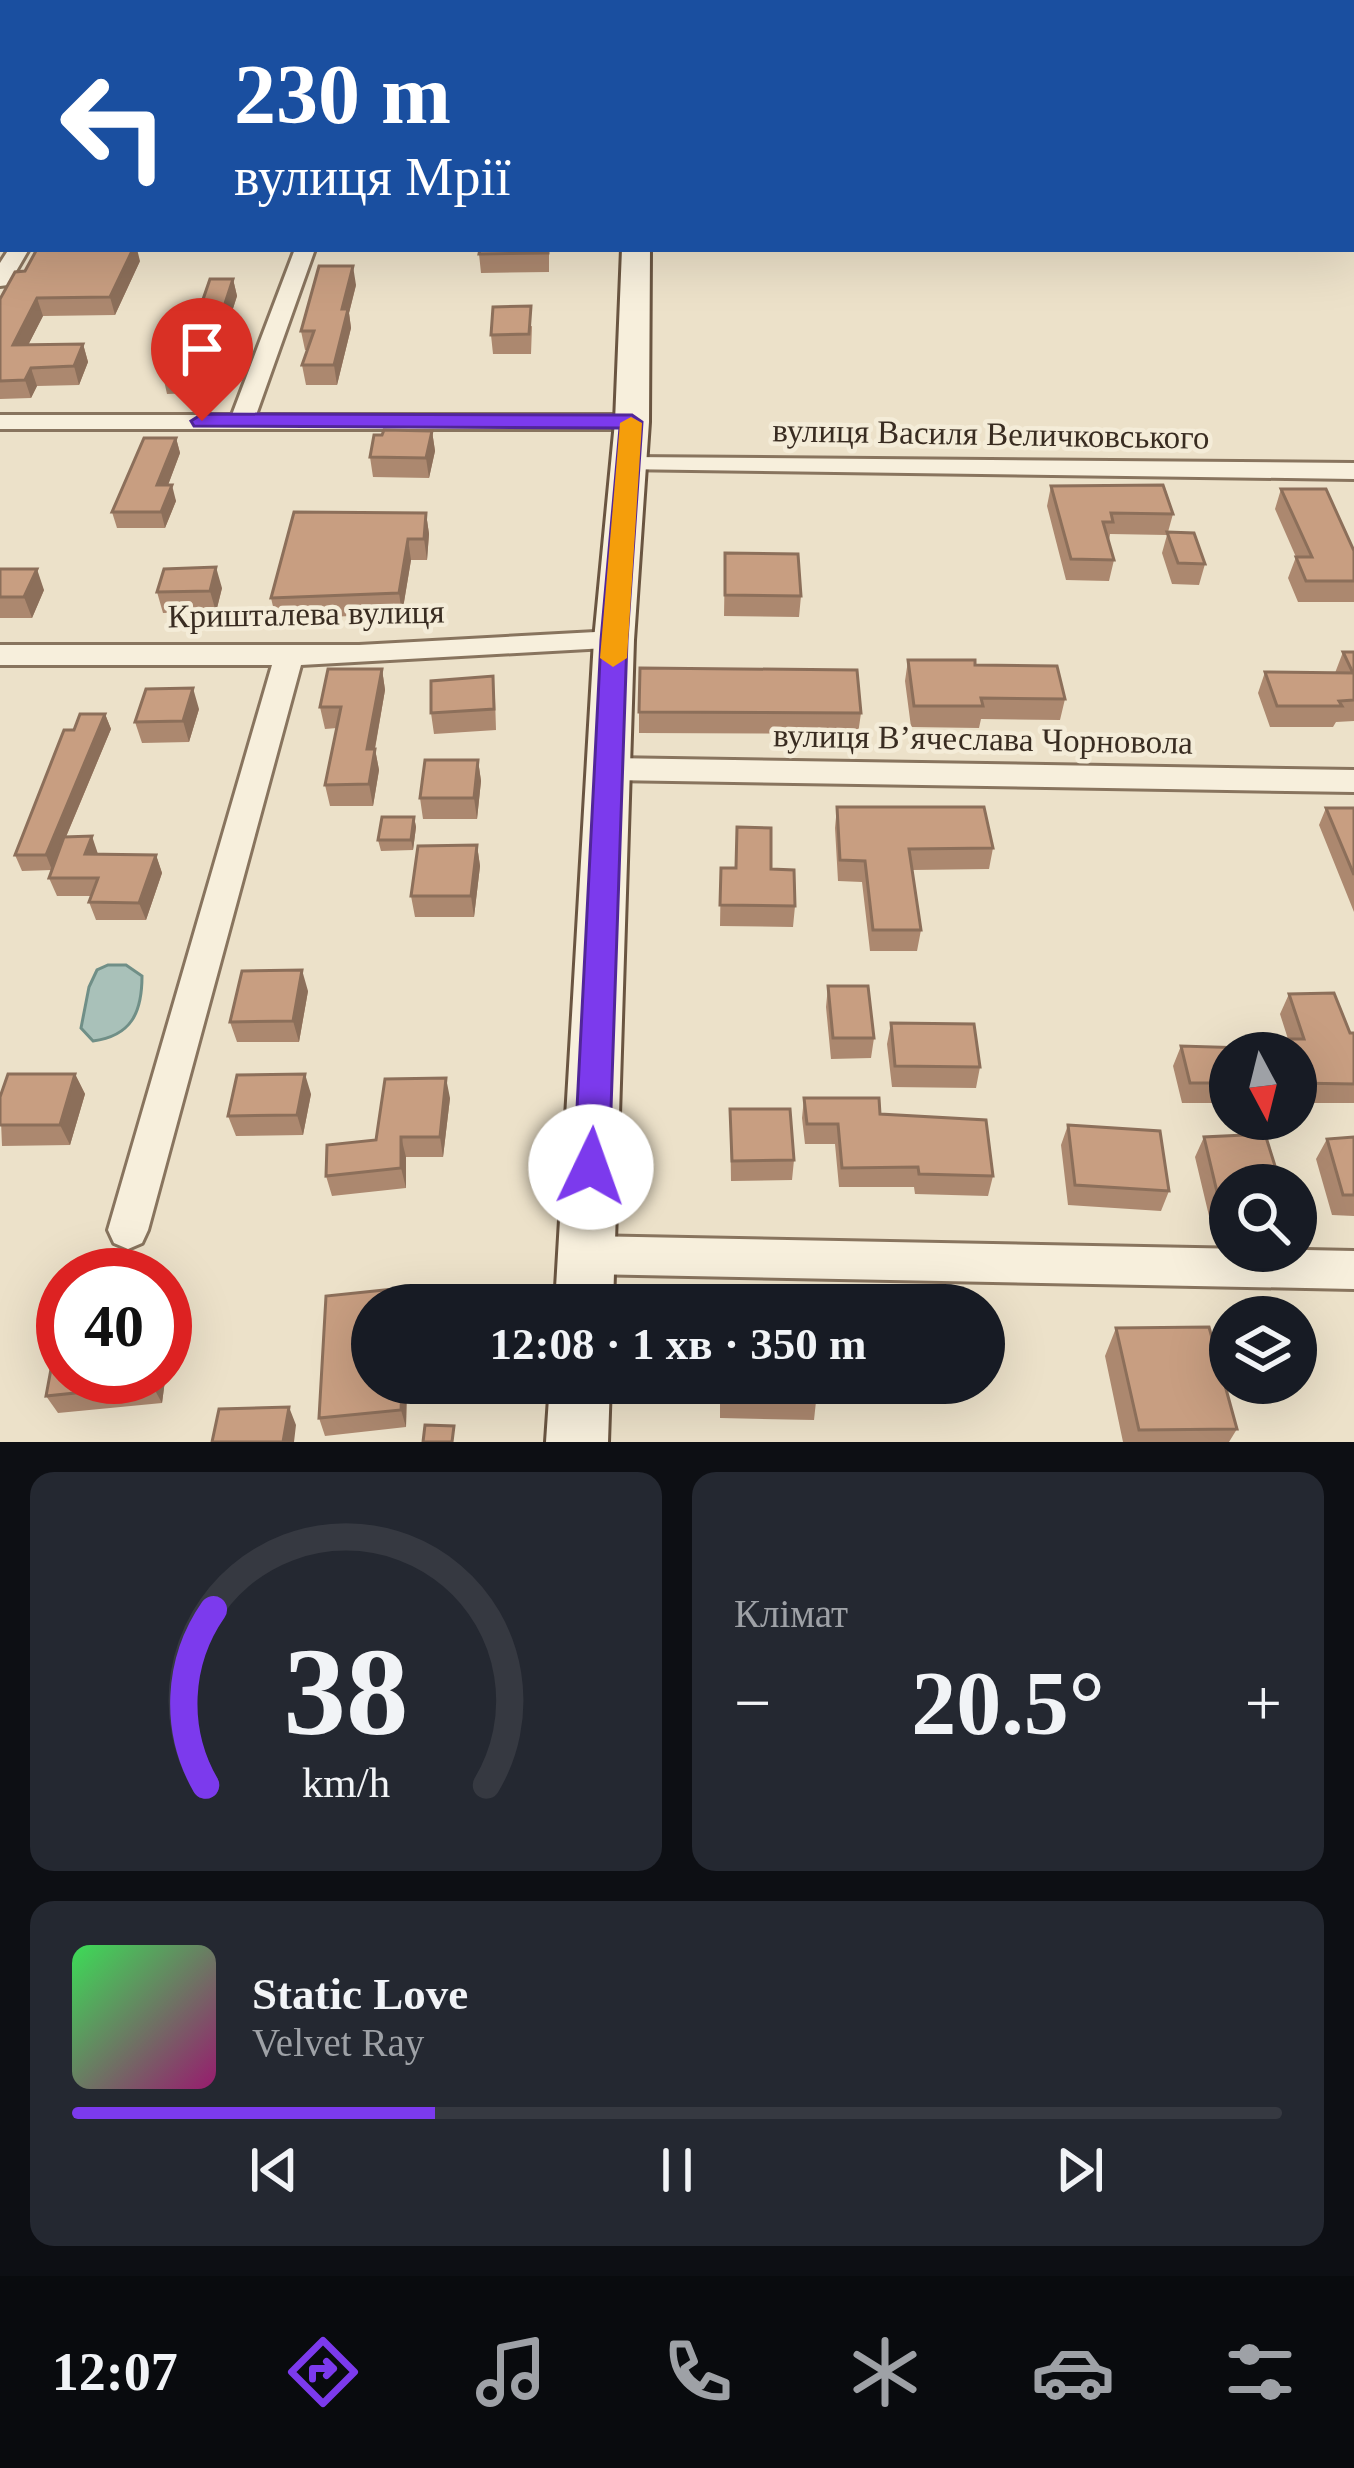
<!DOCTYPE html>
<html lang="uk">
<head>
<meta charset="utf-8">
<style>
  :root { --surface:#171b24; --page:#242831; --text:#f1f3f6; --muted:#9ea1a6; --line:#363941; --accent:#7c3aed }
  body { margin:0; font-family:Georgia,serif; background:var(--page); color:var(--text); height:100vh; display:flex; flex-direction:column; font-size:45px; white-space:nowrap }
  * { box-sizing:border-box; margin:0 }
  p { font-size:39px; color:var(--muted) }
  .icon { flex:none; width:66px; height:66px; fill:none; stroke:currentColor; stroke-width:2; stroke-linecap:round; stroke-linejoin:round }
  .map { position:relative; height:1442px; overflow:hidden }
  .side { display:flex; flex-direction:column; gap:30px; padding:30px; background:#0d0f14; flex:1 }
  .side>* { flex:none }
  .guide { position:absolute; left:0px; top:0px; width:1356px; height:252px; box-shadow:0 12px 48px #0002; background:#1a4fa0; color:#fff; overflow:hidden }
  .needle { width:78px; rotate:173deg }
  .buttons { position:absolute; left:1209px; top:1032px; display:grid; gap:24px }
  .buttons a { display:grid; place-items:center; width:108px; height:108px; border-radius:50%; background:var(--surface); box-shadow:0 12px 48px #0002; font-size:60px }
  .speed { position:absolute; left:36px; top:1248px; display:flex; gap:24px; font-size:60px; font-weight:700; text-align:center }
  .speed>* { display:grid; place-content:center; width:156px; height:156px; border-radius:50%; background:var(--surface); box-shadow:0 12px 48px #0002; line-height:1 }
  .speed .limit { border:18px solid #d22; background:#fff; color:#111 }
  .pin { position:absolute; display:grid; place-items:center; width:102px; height:102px; color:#fff; margin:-123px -51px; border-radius:50% 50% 50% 0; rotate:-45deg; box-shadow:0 0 12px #0007 }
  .pin .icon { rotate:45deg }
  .me { position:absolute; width:132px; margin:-66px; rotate:3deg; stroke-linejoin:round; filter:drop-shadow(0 0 9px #0008) }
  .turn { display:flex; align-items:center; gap:42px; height:252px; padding:0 36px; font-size:54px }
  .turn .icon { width:156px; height:156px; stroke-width:2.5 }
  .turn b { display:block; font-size:84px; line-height:102px }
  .big { font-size:90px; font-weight:800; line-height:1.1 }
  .side .widget { flex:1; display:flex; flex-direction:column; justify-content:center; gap:18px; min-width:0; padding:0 42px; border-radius:24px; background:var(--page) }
  .side .dial { align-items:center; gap:0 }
  .dial svg { height:312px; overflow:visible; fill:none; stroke:var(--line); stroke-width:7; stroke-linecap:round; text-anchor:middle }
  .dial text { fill:var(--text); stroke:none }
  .song { display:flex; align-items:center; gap:36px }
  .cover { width:144px; height:144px; border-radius:18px; background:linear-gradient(135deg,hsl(130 70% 55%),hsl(320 70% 35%)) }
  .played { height:12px; border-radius:6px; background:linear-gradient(90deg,var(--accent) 30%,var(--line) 30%) }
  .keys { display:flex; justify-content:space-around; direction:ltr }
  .heat { display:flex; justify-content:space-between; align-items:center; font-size:66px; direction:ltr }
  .side .tiles { flex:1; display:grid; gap:30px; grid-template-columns:1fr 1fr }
  .widget:last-child { grid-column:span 2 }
  .trip { position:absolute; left:351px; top:1284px; width:654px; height:120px; border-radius:60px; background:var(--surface); box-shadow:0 12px 48px #0002; font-weight:800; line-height:120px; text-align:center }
  .tab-bar { display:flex; height:192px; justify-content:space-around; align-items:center; background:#090b0e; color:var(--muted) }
  .tab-bar .icon { width:84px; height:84px }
  .tab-bar .current { color:var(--accent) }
  .tab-bar b { font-size:54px; color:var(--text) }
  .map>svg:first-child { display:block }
  .water { fill:#a9c1b9; stroke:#708f87; stroke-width:3 }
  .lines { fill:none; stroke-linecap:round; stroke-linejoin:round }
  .street-casing { stroke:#88745e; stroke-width:6 }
  .secondary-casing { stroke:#6a5541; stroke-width:6 }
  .street { fill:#f7efdc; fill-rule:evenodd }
  .secondary { fill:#f7efdc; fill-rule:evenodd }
  .wall { fill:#ac886f }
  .shaded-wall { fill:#8c6f5a }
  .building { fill:#c89e81; stroke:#8c6f5a; stroke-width:3 }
  .route { fill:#7c3aed; stroke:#51269a; stroke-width:3 }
  .slow { fill:#f59e0b }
  .labels { text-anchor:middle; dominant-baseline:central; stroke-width:9; stroke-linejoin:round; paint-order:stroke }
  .street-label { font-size:33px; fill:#392c21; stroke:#f4ecd8 }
</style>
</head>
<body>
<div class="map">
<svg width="1354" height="1442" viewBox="0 0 1354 1442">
  <rect width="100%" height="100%" fill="#ece1c9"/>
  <path class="water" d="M108,965h18l16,11c0,37 -11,60 -49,65l-12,-13 8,-41 8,-17z"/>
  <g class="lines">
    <g class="street-casing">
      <path id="street" d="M164,0h16l-18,3z
        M387,0h16l-17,3z
        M9,249h20l-21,36 -8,1v-23z
        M295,249h20l-59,166h376l12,7 -12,7h-632v-14h232z
        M628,457l726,6v16l-735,-10 -3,-5 3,-5z
        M614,631l10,2 4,7 -4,7 -323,18 -153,565 -6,13 -14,6 -14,-6 -6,-13 164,-565h-272v-20h359z
        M611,758l743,12v22l-743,-12 -11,-3 -4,-8 4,-8z
        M587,1236l767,15v38l-767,-15 -14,-6 -6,-13 6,-13z"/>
    </g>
    <g class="secondary-casing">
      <path id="secondary" d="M632,0h22v3h-22z
        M622,249h28l-1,173 -15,218 -21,665h-58l39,-665 21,-218z
        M550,1383h60l-2,59h-62z"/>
    </g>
    <use href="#street" class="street"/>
    <use href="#secondary" class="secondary"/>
  </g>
  <path class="wall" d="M192,0h45l-1,3h-43z
    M549,249v23l-68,1 -2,-19z
    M140,261l-25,54 -72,1 -15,29 55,-1 5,18 -9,23 -42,1 -6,12 -31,1v-100z
    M233,279l4,17 -19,59h-8l-15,38 -28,1 -4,-18 36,-65z
    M356,285l-7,28 2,15 -14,57h-31l-4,-20 5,-15h-2l-4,-19z
    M532,326l-1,28h-38l-2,-19z
    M432,431l3,20 -6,27 -56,-1 -3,-20z
    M176,438l4,15 -12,32 8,16 -11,27h-48l-5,-16z
    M1051,486l122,28 -5,18 37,32 -6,21 -27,-1 -10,-31 5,-18 -57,-1 -1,7 5,19 -5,21 -43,-1 -19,-74z
    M1281,489l73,62v51h-56l-10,-24 8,-21 -21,-48z
    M426,513l3,21 -2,26h-16l-9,54 -126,5 -5,-21z
    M725,553l76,43 -2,21 -75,-1z
    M0,569l44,21 -12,28h-32z
    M222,588l-6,24 -53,1 -6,-21z
    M1343,652h11v69l-18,1 -3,5h-63l-12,-34 7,-21 70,1z
    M908,660l67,5 90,34 -5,21 -79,-1 -2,9 -68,-1 -6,-46z
    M382,669l3,21 -10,59 4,21 -6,36h-43l-5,-21 12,-57 -12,1 -5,-22z
    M495,698l1,32 -62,4 -3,-21z
    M199,709l-10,33 -47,1 -7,-21z
    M639,712l222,1 -3,21 -219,-1z
    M105,714l6,15 -45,108 32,17 58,1 6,18 -16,47h-50l-7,-18 2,-6h-34l-8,-18 3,-8 -30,1 -7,-16z
    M478,760l3,21 -4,38h-54l-3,-21z
    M837,807l156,41 -4,21 -77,1 9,60 -4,21h-47l-8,-69 -24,-1 -3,-53z
    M1326,808h28v104l-35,-87z
    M414,817l2,10 -3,23 -32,1 -3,-11z
    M477,845l3,21 -6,51h-59l-4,-21z
    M721,868l50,1 24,37 -2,21 -73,-1z
    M828,986l46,52 -3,20 -40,1 -5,-52z
    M308,991l-9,51h-62l-7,-20z
    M1289,994l61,39h4v70h-58v-50h-66v50h-48l-9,-37 8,-20 94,2 5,-9h8l-8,-25z
    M891,1023l89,44 -4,21 -84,-1 -5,-43z
    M75,1074l10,20 -15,51 -68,1 -2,-49z
    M311,1094l-8,41 -67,1 -8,-20z
    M450,1098l-7,59h-37v31l-74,8 -6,-20 50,-36z
    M804,1098l189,78 -5,20 -73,-2 -1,-7h-75l-4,-43h-30l-3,-26z
    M730,1109l64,51 -2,20 -61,1z
    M1068,1125l101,66 -8,20 -93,-6 -7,-60z
    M1204,1137l26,48v32l-21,-1 -14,-59z
    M1354,1137v79l-22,-1 -16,-56 11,-20z
    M165,1322l6,13 -9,68 -104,10 -12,-17 119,-19z
    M1116,1328l121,101 -8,13h-106l-18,-86z
    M407,1383l-1,44 -81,9 -6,-18z
    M720,1383h98l-4,37 -94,-2z
    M918,1383h40l1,4 -3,9 -36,2z"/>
  <path class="shaded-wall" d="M133,249h4l3,12 -25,54 -5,-18z
    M353,266l3,19 -7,28 2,15 -14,57 -3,-20 8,-56z
    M233,279l4,17 -19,59 -4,-18z
    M37,298l6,18 -24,47 -6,-18z
    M206,337l4,18 -15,38 -5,-17z
    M83,344l5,18 -9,23 -5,-19z
    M31,368l6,18 -6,12 -6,-18z
    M432,431l3,20 -6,27 -3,-20z
    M176,438l4,15 -18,48 -5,-16z
    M172,485l4,16 -11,27 -4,-16z
    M426,513l3,21 -2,26 -3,-21z
    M408,539l3,21 -9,54 -3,-21z
    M216,567l6,21 -6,24 -6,-21z
    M37,569l7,21 -12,28 -8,-21z
    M382,669l3,21 -14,80 -4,-21z
    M193,688l6,21 -10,33 -6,-21z
    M105,714l6,15 -59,141 -6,-15z
    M375,749l4,21 -6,36 -4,-22z
    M478,760l3,21 -4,38 -3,-21z
    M414,817l2,10 -3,23 -2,-10z
    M92,836l6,18h-13z
    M477,845l3,21 -6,51 -3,-21z
    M156,855l6,18 -16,47 -7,-17z
    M302,970l6,21 -9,51 -6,-21z
    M75,1074l10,20 -15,51 -10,-20z
    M305,1074l6,20 -8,41 -6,-20z
    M446,1078l4,20 -7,59 -3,-20z
    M401,1137l5,20v31l-5,-20z
    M165,1322l6,13 -9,68 -10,-18 2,-8h11z
    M402,1383h5l-1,44 -5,-17z
    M289,1407l7,18 -2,17h-11z"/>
  <path class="building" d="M321,0h33l-1,3h-33z
    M416,0h27l-1,3h-27z
    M502,0h72l-1,3h-71z
    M984,0h91l2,3h-92z
    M37,249h96l-23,48 -73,1 -24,47 70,-1 -9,22 -43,2 -6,12 -25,1v-82l15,-27 10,-1z
    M480,249h68v4l-69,1z
    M319,266h34l-11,43h6l-14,56h-32l12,-34h-13z
    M210,279h23l-19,58h-8l-16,39h-27l23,-64 13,-1z
    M531,306l-2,28 -38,1 2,-28z
    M384,430l48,1 -6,27 -56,-1 4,-22h8z
    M144,438h32l-19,47h15l-11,27h-49z
    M1163,485l10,29 -62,-1 2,9h-10l11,38 -43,-1 -20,-73z
    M1281,489h45l28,62v30h-48l-10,-24h16z
    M294,512l132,1 -2,26h-16l-9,54 -128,5z
    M1167,532l27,1 11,31 -27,-1z
    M725,553l73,1 3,42 -76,-1z
    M216,567l-6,24 -53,1 7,-23z
    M0,569h37l-13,28h-24z
    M1343,652h11v48l-15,1 3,5h-65l-12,-34 88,1z
    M908,660h67v5l82,1 8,33 -84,-1 2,8h-69z
    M640,668l217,2 4,43 -222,-1z
    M328,669h54l-15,80h8l-6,35 -44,1 16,-78h-21z
    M493,676l1,33 -63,4v-32z
    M193,688l-10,33 -48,1 11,-33z
    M80,714h25l-59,141h-31l49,-125h10z
    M425,760h53l-4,38h-54z
    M837,807h147l9,41 -84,1 12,81h-48l-8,-69 -25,-1z
    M1326,808h28v67z
    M382,817h32l-3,23h-33z
    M737,827l34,1v41l23,1 1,36 -75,-1 1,-37h15z
    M92,836l-7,18 71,1 -17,48 -50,-1 9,-24h-49l15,-41z
    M477,845l-6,51h-60l7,-50z
    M302,970l-9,51 -63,1 12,-51z
    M828,986h40l6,52h-41z
    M1334,993l16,40h4v51l-58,-1v-30h-66v30h-40l-9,-37 102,3 -3,-10h24l-15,-45z
    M891,1023l83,1 6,43 -85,-1z
    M8,1074h67l-15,51h-60v-28z
    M305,1074l-8,41 -69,1 9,-41z
    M446,1078l-6,59h-39v31l-75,8 1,-31 49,-5 9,-61z
    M804,1098h75l1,16 106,6 7,56 -74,-2 -1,-7 -76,1 -4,-44h-31z
    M730,1109h60l4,51 -62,1z
    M1068,1125l92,6 9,60 -94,-6z
    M1265,1134l16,51h-51v12l-12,-1 -14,-59z
    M1354,1137v58h-11l-16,-56z
    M404,1288l-1,17h-31v78h30l-1,27 -82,8 7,-122z
    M722,1302l93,2v1h-93z
    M59,1326h4v51h91l-2,8 -106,11z
    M1209,1327l28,102 -98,1 -23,-102z
    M721,1383h97v10l-97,-2z
    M922,1383h36l1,4 -36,2z
    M289,1407l-6,35h-71l7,-33z
    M425,1425l29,1 -2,16h-29z"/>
  <path class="route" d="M202,414l430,1 10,7 -15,218 -18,527 -5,11 -13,5 -12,-5 -5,-11 27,-527 19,-212 -426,-2 -3,-5z"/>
  <path class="slow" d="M631,417l11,6 -15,235 -14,9 -13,-9 20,-235z"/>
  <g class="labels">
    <g class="street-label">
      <text transform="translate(991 434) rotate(1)">вулиця Василя Величковського</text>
      <text transform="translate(306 614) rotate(-1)">Кришталева вулиця</text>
      <text transform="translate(983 739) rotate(1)">вулиця Вʼячеслава Чорновола</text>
    </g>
  </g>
</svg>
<div class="buttons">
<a><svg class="needle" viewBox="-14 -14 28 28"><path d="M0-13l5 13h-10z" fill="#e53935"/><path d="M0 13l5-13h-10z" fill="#9ea1a6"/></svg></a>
<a><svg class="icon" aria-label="search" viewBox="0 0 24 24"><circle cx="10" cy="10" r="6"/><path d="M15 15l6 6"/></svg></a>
<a><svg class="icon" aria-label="layers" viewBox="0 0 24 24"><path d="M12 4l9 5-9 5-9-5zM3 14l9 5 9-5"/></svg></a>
</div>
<div class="speed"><div class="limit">40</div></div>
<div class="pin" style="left:202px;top:421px;background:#d93025"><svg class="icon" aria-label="arrive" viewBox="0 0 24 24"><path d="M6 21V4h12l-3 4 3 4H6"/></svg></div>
<svg class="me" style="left:591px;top:1167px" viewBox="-20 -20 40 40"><circle r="19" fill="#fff"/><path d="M0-13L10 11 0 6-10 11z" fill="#7c3aed"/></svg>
<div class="trip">12:08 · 1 хв · 350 m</div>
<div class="guide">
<div class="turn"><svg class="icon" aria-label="left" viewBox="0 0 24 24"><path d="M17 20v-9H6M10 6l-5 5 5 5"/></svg><div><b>230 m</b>вулиця Мрії</div></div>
</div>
</div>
<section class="side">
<div class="tiles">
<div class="widget dial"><svg viewBox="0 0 100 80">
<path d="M14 69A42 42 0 1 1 86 69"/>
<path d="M14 69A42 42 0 0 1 16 24" stroke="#7c3aed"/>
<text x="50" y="56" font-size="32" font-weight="700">38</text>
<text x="50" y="72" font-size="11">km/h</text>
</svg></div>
<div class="widget"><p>Клімат</p>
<div class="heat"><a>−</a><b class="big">20.5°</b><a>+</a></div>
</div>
<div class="widget">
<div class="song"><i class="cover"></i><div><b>Static Love</b><p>Velvet Ray</p></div></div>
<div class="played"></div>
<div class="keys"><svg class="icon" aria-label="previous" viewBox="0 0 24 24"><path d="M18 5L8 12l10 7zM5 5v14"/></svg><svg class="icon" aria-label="pause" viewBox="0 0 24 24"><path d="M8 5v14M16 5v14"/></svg><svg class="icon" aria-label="next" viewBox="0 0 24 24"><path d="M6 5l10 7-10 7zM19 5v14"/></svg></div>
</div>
</div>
</section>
<nav class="tab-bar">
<b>12:07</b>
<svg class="icon current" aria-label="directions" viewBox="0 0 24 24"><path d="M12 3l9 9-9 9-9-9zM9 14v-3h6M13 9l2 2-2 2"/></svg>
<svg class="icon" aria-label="music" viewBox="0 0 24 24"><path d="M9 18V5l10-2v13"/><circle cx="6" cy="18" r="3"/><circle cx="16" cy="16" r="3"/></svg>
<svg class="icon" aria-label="phone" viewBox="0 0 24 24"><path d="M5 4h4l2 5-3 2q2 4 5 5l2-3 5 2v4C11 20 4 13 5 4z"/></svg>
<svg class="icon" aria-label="climate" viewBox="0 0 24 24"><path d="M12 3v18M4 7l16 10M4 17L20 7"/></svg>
<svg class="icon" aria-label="car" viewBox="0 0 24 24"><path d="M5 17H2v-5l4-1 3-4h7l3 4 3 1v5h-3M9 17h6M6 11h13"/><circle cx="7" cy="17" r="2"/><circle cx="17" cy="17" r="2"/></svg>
<svg class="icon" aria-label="filters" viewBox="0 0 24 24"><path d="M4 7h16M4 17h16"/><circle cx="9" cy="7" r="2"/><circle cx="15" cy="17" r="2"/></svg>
</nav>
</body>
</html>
